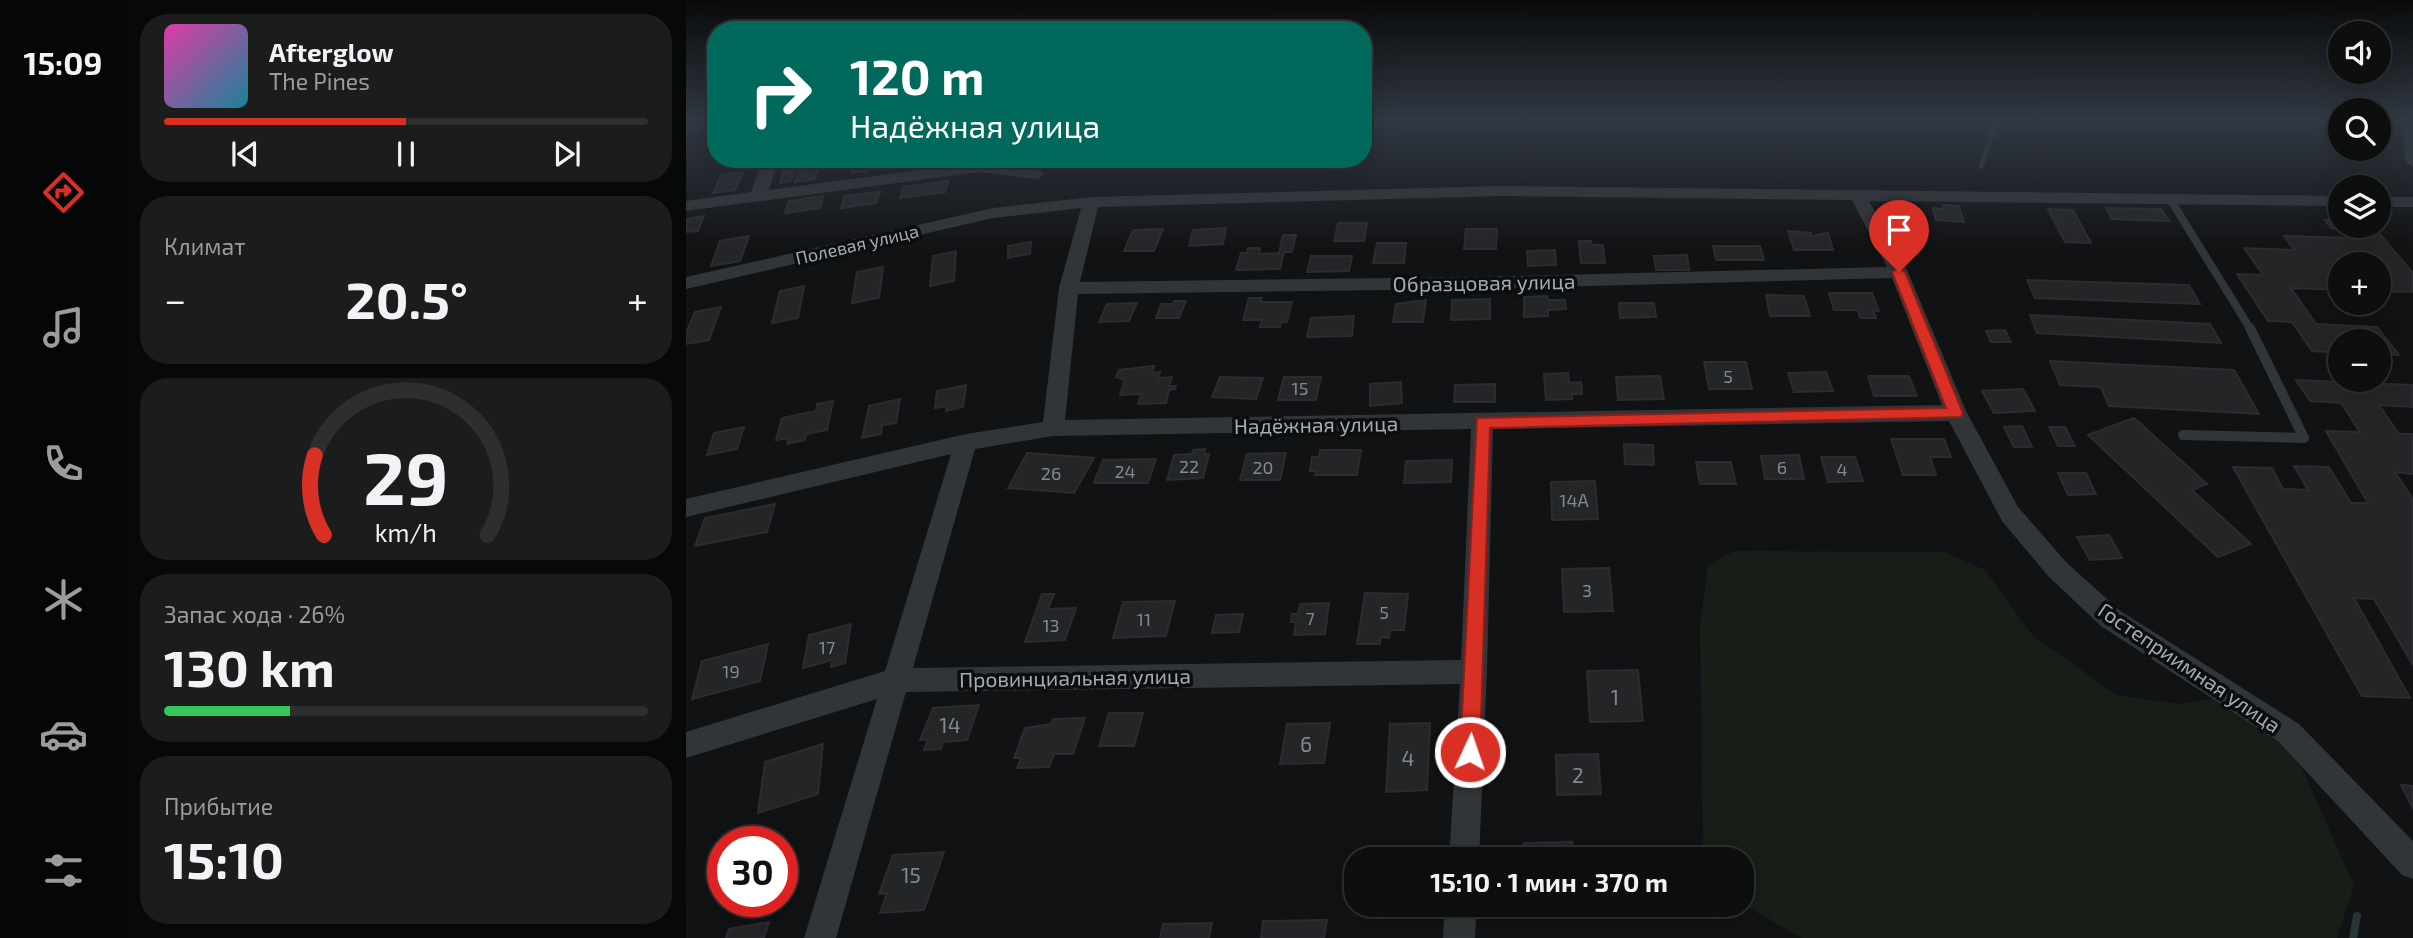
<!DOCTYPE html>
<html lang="ru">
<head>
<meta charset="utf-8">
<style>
  :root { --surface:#0d0e0e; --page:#1b1c1c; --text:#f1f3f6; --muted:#9a9c9e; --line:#2d2e2e; --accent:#d93025 }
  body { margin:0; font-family:"Exo 2",sans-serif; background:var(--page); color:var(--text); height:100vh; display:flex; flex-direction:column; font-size:26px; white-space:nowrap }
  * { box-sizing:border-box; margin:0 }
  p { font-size:23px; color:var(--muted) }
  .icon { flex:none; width:38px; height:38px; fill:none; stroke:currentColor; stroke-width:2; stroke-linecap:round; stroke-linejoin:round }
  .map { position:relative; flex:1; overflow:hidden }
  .drawer { display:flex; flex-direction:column; gap:14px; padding:14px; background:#070808; width:560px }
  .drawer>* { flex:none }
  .guide { position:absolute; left:21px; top:21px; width:665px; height:147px; border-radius:28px; box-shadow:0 7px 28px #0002,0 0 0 2px var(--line); background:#00695c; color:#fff; overflow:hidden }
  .tools { position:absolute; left:1642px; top:21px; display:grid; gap:14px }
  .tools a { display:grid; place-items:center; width:63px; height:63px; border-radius:50%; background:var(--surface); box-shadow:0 7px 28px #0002,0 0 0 2px var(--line); font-size:35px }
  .speed { position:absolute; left:21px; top:826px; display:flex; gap:14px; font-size:35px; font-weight:700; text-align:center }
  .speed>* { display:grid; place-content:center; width:91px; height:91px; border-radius:50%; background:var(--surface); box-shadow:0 7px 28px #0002,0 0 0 2px var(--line); line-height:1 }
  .speed .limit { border:10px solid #d22; background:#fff; color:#111 }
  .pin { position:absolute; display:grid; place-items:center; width:60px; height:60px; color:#fff; margin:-72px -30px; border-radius:50% 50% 50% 0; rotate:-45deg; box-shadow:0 0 7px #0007 }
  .pin .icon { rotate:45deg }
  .me { position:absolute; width:77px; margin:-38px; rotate:3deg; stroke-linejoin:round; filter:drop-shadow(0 0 5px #0008) }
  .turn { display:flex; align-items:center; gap:24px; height:147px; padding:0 28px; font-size:32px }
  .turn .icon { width:91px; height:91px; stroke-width:2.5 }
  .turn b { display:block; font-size:49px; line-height:60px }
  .big { font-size:52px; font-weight:700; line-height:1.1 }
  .drawer .card { flex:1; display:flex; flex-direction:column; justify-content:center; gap:10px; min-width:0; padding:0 24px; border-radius:28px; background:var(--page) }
  .drawer .dial { align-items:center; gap:0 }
  .dial svg { height:182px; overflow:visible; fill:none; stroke:var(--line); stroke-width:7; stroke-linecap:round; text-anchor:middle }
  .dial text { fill:var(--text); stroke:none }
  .song { display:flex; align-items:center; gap:21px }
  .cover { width:84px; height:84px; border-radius:10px; background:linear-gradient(135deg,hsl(320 70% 55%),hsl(190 70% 35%)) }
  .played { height:7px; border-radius:4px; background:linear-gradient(90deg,var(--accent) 50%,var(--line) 50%) }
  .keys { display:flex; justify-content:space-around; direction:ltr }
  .heat { display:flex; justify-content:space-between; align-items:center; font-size:38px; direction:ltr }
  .charge { height:10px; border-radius:5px; background:linear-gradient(90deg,#34c759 26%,var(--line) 0) }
  .trip { position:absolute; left:658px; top:847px; width:410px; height:70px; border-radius:28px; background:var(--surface); box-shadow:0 7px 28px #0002,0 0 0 2px var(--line); font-weight:700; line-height:70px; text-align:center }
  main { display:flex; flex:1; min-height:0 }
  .dock { display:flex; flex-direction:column; width:126px; justify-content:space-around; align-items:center; background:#050606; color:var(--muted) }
  .dock .icon { width:49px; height:49px }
  .dock .on { color:var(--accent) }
  .dock b { font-size:32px; color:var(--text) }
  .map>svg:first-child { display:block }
  .green { fill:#181e17 }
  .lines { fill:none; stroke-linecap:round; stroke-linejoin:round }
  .stream-far1 { stroke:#273537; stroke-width:4.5 }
  .stream { stroke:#273537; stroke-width:8 }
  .building { fill:#242527; stroke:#2b2c2f; stroke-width:2 }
  .service-far1 { stroke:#323538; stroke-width:8 }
  .service { stroke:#323538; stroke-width:10 }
  .minor { fill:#323538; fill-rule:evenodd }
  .route { fill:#d93025; stroke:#8d1f18; stroke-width:2 }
  .labels { text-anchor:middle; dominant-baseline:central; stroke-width:7; stroke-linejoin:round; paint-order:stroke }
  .far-street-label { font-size:18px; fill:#a1adb4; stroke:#0c0d0e }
  .number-label { font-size:18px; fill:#818a90 }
  .street-label { font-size:21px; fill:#a1adb4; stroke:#0c0d0e }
  .near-number-label { font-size:21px; fill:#818a90 }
</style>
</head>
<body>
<main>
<nav class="dock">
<b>15:09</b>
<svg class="icon on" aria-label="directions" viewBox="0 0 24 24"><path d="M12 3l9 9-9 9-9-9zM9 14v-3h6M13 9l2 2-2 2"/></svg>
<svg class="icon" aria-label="music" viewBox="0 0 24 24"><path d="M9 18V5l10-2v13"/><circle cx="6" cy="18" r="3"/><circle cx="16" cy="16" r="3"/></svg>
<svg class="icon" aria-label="phone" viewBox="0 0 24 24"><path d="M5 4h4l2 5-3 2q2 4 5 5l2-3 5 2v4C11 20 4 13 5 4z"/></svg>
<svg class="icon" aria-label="climate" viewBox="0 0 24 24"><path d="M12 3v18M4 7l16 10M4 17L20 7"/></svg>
<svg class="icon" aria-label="car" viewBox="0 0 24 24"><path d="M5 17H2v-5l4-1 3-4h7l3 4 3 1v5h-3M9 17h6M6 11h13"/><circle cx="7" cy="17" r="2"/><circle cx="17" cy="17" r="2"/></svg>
<svg class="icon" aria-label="filters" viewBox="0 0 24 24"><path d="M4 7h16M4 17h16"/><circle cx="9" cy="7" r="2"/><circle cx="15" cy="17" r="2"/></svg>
</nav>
<section class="drawer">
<div class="card">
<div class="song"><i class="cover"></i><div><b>Afterglow</b><p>The Pines</p></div></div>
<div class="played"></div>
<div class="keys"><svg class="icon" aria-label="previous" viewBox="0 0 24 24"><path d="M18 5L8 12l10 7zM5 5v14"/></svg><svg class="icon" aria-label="pause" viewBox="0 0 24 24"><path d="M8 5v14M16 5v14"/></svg><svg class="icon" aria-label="next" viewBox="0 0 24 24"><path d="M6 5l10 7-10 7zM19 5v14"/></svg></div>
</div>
<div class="card"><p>Климат</p>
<div class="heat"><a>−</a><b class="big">20.5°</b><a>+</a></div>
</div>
<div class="card dial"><svg viewBox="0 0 100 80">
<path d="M14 69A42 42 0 1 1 86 69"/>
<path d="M14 69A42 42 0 0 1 10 34" stroke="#d93025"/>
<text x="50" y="56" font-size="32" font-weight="700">29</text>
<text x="50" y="72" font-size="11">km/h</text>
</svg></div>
<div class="card"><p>Запас хода · 26%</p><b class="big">130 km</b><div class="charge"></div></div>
<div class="card"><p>Прибытие</p><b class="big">15:10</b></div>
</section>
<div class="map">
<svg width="1727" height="938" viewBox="0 0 1727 938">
  <rect width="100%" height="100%" fill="#111213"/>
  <path class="green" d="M1048,551l210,1 41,18 47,65 85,60 62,9 37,-6 79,55 59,132 -17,53h-535l-53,-30 -8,-9v-40h-36l-2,-3 -3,-230 8,-61z"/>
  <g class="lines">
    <path class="stream-far1" d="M1295,167l16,-48"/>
    <path class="stream" d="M1667,938l4,-22"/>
  </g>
  <path class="building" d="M16,123l-5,9 -11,1v-8z
    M185,159l-4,12 -16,2 4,-11z
    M223,159h28v3l-30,4z
    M133,167l-4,12 -20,3 4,-12z
    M109,170l-4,11 -11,2 3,-11z
    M57,172l-8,18 -22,3 8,-18z
    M262,181l-3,11 -45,6 4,-11z
    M194,192l-4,11 -35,5 4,-12z
    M137,196l-3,12 -35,5 4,-12z
    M1257,205l16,1 5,16 -28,-2 -3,-12 11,1z
    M1420,208l55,1 8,12 -57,-2z
    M1362,209l25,1 18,33 -26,-1z
    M1646,213l8,1v12h33l40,47v19l-35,-1v-27h-38v26l-49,-2 25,36 61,3 22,28 -21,-1v-13h-38v12l-28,-2 -20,-29 -24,-1 -31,-47 26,1 -19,-27 50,2 -10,-14 68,2 -7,-9 -14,-1 -6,-8h13z
    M18,216l-6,15 -12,1v-13z
    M652,223h29l-3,18h-30z
    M540,228l-3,16 -34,2 4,-16z
    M477,229l-9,22h-30l9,-21z
    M780,229h31l-1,20h-32z
    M1102,231l23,2v3l17,-3 5,17h-39z
    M597,235h13l-4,17h-8l-4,17 -44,1 5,-17h6l1,-5h12l-1,6 20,-1z
    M63,236l-9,25 -29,5 9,-25z
    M893,241h12l1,4h11l2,18h-24z
    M345,242l-1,12 -22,4v-12z
    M691,243h29l-2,20h-31z
    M1027,246h47l4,14h-48z
    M869,250l1,15 -28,1 -1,-15z
    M270,251l-2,30 -24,5 3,-30z
    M1001,255l2,15h-33l-2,-14z
    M625,256h41l-3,15 -42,1z
    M197,267l-4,31 -27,5 5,-31z
    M1341,280l162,5 11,19 -165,-6z
    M118,286l-6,32 -26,5 8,-32z
    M1143,293h43l7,18 -6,-1 3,8h-16l-2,-8h-24z
    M1080,295l38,1 6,20h-40z
    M861,296l1,4h17l1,9 -18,1v6l-24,1v-20z
    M563,298h13l-1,4h31l-5,20h-6l-1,5h-20l2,-7h-19z
    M804,299v20l-39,1 1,-20z
    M740,300l-3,22h-30l3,-18z
    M488,301h12l-7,17h-23l5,-14h12z
    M451,303l-8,18 -30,1 8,-18z
    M933,303h35l2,14 -36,1z
    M35,307l-12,33 -23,4v-11l9,-21z
    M1344,315l180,9 11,19 -184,-10z
    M668,316l-2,20 -45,1 4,-19z
    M1319,330l6,12h-20l-5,-11z
    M1364,361l184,9 25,44 -150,-8 -8,-19 -41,-2z
    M1018,362h42l6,27h-43z
    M468,366l-2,7 8,-1 -2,6 14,-1 -3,9h7l-1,3 -6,1 -3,13 -28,1 3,-10 -21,1 5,-15 -9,-3 3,-7z
    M1140,372l7,19 -39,1 -6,-19z
    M882,373l1,10 12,-1 1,12h-10v5l-26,1 -2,-26z
    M974,376l4,23 -46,1 -2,-23z
    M1182,376h41l8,20h-43z
    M534,377l43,1 -7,21 -44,-2z
    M598,377h37l-5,23h-38z
    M1610,380l117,5v22l-34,-2 20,29h14v40l-18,-2 18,27v166l-39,-66 -20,-1 56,100 -48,-2 -129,-229 39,1 11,21 25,1 -14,-24 35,1 22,36h17l-42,-72 34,1 -19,-29 -31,-2z
    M715,382l1,21 -32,3v-22z
    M809,384v18h-41l1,-17z
    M280,385l-3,22 -17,4 1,-5 -12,2 2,-17z
    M1337,389l12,22 -41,2 -12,-22z
    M214,399l-4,24 -14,2 -1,9 -19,4 7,-32z
    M147,401l-6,29 -21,4 -1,6 -18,4 2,-6 -13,2 6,-22 34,-7 1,-7z
    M1448,418l73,66 -15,6 59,54 -33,13 -130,-122z
    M1336,426l10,21h-18l-10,-20z
    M58,427l-7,22 -30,6 7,-22z
    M1363,427h16l10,19h-17z
    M1205,439h53l7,18h-21l6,18h-33z
    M938,444l29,1 1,20 -29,-1z
    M519,449l-1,5h5l-6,24 -36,2 7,-25 18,-1 1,-4z
    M634,450h41l-4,25h-42l1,-4h-6l2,-14h7z
    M341,453l67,5 -20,35 -66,-5z
    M600,453l-6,27h-40l7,-26z
    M1113,455l5,24h-39l-4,-23z
    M1135,457h34l8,24 -35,1z
    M470,459l-8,24h-54l9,-23z
    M766,460l-1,22 -47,1 2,-22z
    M1010,462h35l5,22h-36z
    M1372,473h28l10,21 -28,1z
    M909,481l3,38 -46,1 -1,-38z
    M89,504l-8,28 -72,14 10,-28z
    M1423,535l13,23 -32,2 -13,-23z
    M923,568l4,43 -49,1 -2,-43z
    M679,593l43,1 -4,36h-14l-1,8 -8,-1 -1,7h-23z
    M356,594h12l-6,15 28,-1 -11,32 -40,2z
    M489,601l-9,35 -53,2 10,-36z
    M643,603l-4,31 -31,1 2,-13h-5l1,-8h6l2,-10z
    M557,614l-4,18 -27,1 4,-18z
    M165,624l-6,39 -14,4 1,-7 -29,8 6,-33z
    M82,644l-8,37 -68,18 10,-38z
    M952,670l5,51 -53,1 -3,-51z
    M293,705l-12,35 -24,2 -2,7 -17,1 4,-10h-8l13,-32z
    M423,713h34l-9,33h-35z
    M399,718l-12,36h-19l-5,13 -32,1 4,-10h-7l11,-30 27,-4 1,-5z
    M644,723l-6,40 -44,1 7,-40z
    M744,723l-3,67 -41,2 4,-68z
    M137,744l-5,50 -60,19 7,-51z
    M912,754l3,40 -44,1 -1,-40z
    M1715,785l12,1v23z
    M886,842l1,17h-49v-16z
    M258,852l-20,58 -44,3 7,-20 -8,1 14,-39z
    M641,920l-3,18h-63l2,-17z
    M83,922l-5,16h-38l3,-9z
    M526,923l-3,15h-49l3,-14z"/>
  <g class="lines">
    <path class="service-far1" d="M1484,199l81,131"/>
    <path class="service" d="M1497,435l121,3 -54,-110"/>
    <path class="minor" d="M1717,119h10v48l-8,-5z
      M77,159h16l-10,31 210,-28 58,7 8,5 -8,5 -58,-7 -293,39v-10l65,-9z
      M814,186l840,10v10l-471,-5 39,71 59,141 51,94 48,55 53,48 180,114 114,117v38l-11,-4 -123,-133 -178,-116 -53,-50 -46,-55 -53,-100 -456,8 -6,243 -8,187h-30l11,-175 -554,8 -70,246h-32l73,-239 -191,59v-26l199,-61 66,-217 -265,63v-18l280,-65 77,-12 16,-134 22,-80 -88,10 -307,71v-12l307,-69 98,-11zM814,196l352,4 35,67 -415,10 -392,5 18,-75zM1206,278l50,127 -877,15 13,-126 394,-5zM785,429l-10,231 -548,8 62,-219 78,-13z
      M1692,197h35v10h-35z
      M759,905h32l-2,33h-32z"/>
  </g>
  <linearGradient id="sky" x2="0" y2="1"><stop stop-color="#090a0a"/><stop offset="0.48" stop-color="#323944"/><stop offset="1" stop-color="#323944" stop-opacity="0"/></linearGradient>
  <rect width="1727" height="250" fill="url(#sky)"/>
  <path class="route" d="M1213,268l6,4 58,141 -2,4 -471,11 -10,324 -3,7 -7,3 -7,-3 -3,-7 17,-334 469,-10 -54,-136z"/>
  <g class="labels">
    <g class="far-street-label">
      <text transform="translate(171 244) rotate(-13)">Полевая улица</text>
    </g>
    <g class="number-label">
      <text x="1042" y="376">5</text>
      <text x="614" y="388">15</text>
      <text x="503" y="466">22</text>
      <text x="577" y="467">20</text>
      <text x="1096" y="467">6</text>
      <text x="1156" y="469">4</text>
      <text x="439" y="471">24</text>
      <text x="365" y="473">26</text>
      <text x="888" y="500">14А</text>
      <text x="901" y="590">3</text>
      <text x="698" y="612">5</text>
      <text x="624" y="618">7</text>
      <text x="458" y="619">11</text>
      <text x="365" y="625">13</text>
      <text x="141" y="647">17</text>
      <text x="45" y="671">19</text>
    </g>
    <g class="street-label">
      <text transform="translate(798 282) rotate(-1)">Образцовая улица</text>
      <text transform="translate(630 424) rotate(-1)">Надёжная улица</text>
      <text transform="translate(1504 667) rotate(34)">Гостеприимная улица</text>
      <text transform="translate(389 677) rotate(-1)">Провинциальная улица</text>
    </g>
    <g class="near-number-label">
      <text x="929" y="696">1</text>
      <text x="264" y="724">14</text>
      <text x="620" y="743">6</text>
      <text x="722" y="757">4</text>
      <text x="892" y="774">2</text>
      <text x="225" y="874">15</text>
    </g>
  </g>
</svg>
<div class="tools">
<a><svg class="icon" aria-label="sound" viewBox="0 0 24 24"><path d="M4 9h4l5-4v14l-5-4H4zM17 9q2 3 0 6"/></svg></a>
<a><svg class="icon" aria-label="search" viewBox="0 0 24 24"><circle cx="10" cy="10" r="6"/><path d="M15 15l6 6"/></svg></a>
<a><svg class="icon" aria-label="layers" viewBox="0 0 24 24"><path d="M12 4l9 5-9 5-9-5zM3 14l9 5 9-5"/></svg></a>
<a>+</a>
<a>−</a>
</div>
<div class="speed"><div class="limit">30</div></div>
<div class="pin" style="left:1213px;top:272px;background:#d93025"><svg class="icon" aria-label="arrive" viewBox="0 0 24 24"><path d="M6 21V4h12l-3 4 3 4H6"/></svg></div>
<svg class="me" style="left:784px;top:752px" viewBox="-20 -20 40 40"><circle r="17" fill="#d93025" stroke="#fff" stroke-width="3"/><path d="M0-11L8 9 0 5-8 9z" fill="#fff"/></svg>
<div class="trip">15:10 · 1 мин · 370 m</div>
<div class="guide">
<div class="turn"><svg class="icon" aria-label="right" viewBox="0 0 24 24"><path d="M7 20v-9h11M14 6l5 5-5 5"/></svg><div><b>120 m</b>Надёжная улица</div></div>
</div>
</div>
</main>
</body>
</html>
